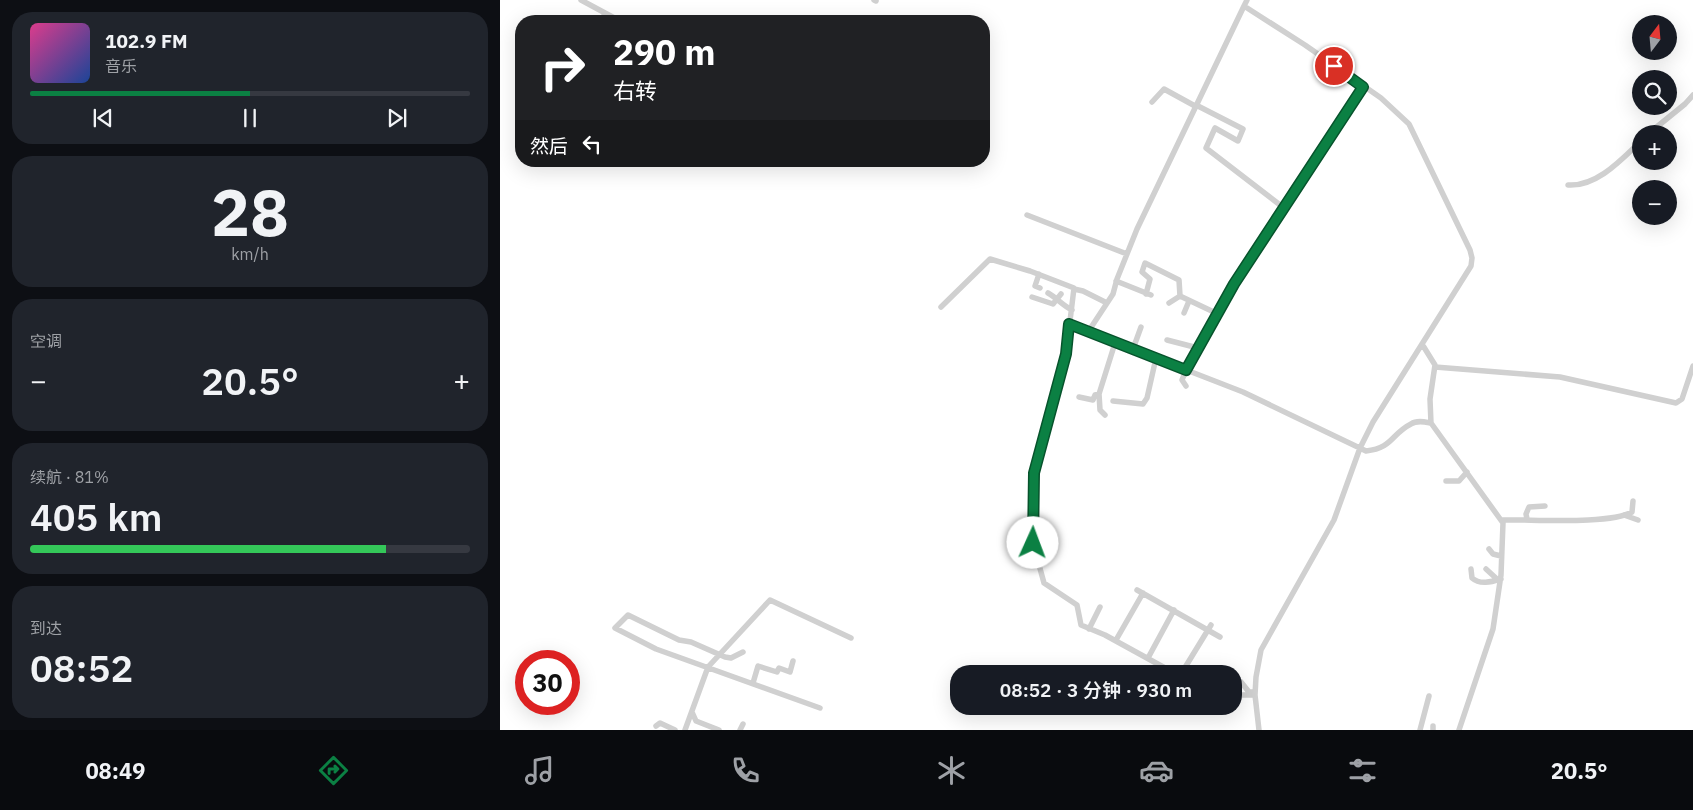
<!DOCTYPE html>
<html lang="zh">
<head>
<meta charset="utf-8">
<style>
  :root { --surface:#171b24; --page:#20242c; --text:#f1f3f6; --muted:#9ea1a6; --line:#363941; --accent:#0b8043 }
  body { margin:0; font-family:"IBM Plex Sans","Noto Sans SC",sans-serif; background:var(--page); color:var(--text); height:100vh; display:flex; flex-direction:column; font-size:19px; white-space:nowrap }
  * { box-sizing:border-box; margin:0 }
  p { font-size:16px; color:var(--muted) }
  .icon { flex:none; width:28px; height:28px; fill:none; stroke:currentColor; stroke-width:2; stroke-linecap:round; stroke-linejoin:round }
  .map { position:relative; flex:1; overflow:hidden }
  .drawer { display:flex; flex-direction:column; gap:12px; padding:12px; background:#0d0f14; width:500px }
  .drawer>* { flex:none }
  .banner { position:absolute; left:15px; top:15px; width:475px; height:152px; border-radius:20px; box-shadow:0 5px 20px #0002; background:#202124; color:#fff; overflow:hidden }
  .needle { width:32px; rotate:16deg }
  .buttons { position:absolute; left:1132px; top:15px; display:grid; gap:10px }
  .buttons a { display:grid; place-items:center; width:45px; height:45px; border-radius:50%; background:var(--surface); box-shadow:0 5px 20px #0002; font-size:25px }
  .speed { position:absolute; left:15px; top:650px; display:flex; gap:10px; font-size:25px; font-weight:700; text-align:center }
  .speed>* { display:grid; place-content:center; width:65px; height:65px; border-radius:50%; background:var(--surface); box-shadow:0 5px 20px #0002; line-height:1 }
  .speed .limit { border:8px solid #d22; background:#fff; color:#111 }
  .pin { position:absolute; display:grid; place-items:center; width:42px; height:42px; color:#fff; margin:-21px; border:2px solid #fff; border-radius:50%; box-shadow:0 1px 5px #0007 }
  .me { position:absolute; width:55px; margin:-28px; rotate:2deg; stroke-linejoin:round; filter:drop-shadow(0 0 4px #0008) }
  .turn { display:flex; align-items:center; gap:18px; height:105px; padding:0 15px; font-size:22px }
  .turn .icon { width:65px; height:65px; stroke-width:2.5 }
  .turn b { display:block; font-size:35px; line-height:42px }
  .then { display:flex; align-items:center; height:48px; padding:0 15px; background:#0003; gap:10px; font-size:19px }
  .big { font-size:38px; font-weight:600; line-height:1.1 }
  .drawer .card { flex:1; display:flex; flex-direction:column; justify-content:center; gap:8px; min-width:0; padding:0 18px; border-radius:20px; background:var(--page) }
  .drawer .dial { align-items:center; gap:0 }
  .dial b { font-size:65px; line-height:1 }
  .song { display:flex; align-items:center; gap:15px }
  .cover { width:60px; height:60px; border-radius:8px; background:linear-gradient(135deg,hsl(330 70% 55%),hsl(220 70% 35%)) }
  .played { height:5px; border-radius:2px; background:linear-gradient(90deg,var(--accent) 50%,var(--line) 50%) }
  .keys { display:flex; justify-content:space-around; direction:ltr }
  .heat { display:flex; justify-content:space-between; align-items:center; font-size:28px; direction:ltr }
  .charge { height:8px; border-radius:4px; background:linear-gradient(90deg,#34c759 81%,var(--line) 0) }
  .trip { position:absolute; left:450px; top:665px; width:292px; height:50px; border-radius:20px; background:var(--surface); box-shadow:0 5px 20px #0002; font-weight:600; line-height:50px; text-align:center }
  .menu { display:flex; height:80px; justify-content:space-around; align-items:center; background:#090b0e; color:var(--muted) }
  .menu .icon { width:35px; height:35px }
  .menu .active { color:var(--accent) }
  .menu b { font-size:22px; color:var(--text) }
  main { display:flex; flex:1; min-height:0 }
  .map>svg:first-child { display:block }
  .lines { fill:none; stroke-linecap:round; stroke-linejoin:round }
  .street { stroke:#d0d0d0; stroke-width:5.5 }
  .route-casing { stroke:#07532c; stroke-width:12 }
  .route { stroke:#0b8043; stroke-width:9 }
</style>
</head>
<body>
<main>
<section class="drawer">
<div class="card">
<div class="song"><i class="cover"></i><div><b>102.9 FM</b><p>音乐</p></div></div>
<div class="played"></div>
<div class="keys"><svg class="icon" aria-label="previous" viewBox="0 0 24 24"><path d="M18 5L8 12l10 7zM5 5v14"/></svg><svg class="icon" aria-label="pause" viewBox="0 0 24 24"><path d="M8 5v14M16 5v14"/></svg><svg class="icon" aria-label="next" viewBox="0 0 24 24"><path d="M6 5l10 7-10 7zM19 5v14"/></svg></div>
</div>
<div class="card dial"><b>28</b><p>km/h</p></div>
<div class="card"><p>空调</p>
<div class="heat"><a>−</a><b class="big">20.5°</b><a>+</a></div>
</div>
<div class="card"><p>续航 · 81%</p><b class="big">405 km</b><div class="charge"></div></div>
<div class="card"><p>到达</p><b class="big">08:52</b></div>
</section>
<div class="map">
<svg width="1193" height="730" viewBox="0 0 1193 730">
  <rect width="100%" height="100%" fill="#fff"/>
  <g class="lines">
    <path class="street" d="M81,0l39,21
      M374,0l2,1
      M747,0l-3,6 61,39 76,53 28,26 61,126 2,8 -1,8 -98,156 -13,26 -26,72 -73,130 -5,27 -1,18 4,35
      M100,21l5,-7
      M652,102l12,-13 31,17
      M696,105l47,24 -5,12 -23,-13 -9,20 78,60
      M1148,134l37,-30 8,-9
      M1068,185c29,2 54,-26 73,-44
      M527,215l100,39
      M539,274l-4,12 5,2
      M616,281l35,14
      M574,289l9,2 24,12
      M548,293c9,5 14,12 24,17
      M646,294l4,-15 -8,-7 3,-9 34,17 1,16 38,18
      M532,297l21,7 8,-10
      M669,303l11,-7
      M441,307l49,-48 40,12 44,17 -8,66 -32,119 -1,70 11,40 33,22 4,20 24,10 71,39
      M684,313l5,-12
      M568,324l175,68 123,59c27,-3 25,-17 45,-27 6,-4 14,-2 20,-1
      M588,332l25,-38 4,-15 20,-50 107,-223
      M667,340l31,8
      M922,344l13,21 -5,34 1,24 72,100 -2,52 -8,54 -34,101
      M633,349l8,-22
      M935,367l125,10 116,26 6,-4 11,-33
      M686,386l-4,-6 4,-10 48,-85 129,-198
      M599,394l1,16 5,5
      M579,397l14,3 2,-5 4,-1 16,-51
      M613,401l30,3 4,-6 9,-40
      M946,481h13l8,-9
      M1124,515l14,5
      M1027,519l-1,-5 3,-7 16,-1
      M1001,520c29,-1 108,5 131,-8l1,-11
      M989,549l4,5 8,2
      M971,569l1,9c8,7 19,4 29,1
      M986,569l12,11
      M637,590l83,47
      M589,629l11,-22
      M616,640l27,-47
      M243,652l-12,6 -6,-1 -34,-15 -12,-2 -51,-25 -13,13 41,21 164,59
      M648,658l26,-48
      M681,674l30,-49
      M741,682l8,10h6
      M253,683l5,-17 19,6 2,-4 11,4 3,-11
      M734,695h21
      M192,712l4,9 23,9
      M156,726l4,-3 15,7
      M933,726v4
      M185,730l23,-63 62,-67 81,38
      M240,730l3,-6
      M920,730l9,-34"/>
  </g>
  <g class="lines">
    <g class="route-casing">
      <path id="route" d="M533,543l1,-70 32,-119 3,-30 117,46 48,-86 129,-197 -29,-21"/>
    </g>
    <use href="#route" class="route"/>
  </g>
</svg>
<div class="buttons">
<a><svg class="needle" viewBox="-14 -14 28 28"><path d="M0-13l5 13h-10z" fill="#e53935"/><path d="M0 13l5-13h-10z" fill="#9ea1a6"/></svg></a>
<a><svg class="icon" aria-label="search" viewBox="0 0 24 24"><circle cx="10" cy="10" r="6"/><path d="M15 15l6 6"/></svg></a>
<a>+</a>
<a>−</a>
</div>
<div class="speed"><div class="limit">30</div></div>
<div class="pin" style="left:834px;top:66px;background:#d93025"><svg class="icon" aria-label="arrive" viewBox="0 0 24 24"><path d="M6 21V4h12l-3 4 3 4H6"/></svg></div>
<svg class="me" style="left:533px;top:543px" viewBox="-20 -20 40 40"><circle r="19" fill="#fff"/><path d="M0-13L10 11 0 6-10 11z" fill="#0b8043"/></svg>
<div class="trip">08:52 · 3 分钟 · 930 m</div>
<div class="banner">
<div class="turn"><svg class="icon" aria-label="right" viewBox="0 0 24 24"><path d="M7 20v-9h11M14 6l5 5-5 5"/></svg><div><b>290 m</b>右转</div></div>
<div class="then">然后<svg class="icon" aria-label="left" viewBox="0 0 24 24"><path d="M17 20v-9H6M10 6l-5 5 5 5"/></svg></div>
</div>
</div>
</main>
<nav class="menu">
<b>08:49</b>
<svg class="icon active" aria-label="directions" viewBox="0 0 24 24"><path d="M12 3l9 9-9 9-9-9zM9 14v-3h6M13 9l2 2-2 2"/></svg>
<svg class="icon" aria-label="music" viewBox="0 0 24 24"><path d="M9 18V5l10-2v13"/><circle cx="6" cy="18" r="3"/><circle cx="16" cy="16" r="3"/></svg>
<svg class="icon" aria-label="phone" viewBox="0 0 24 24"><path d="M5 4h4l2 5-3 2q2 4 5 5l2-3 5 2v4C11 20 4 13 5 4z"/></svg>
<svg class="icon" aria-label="climate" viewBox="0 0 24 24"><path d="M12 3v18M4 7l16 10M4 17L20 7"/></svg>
<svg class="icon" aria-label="car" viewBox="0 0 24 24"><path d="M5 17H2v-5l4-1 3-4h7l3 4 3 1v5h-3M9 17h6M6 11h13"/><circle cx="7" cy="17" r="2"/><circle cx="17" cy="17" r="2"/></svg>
<svg class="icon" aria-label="filters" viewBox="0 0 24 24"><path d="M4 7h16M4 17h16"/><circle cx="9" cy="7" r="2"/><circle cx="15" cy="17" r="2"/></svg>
<b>20.5°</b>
</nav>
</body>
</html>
